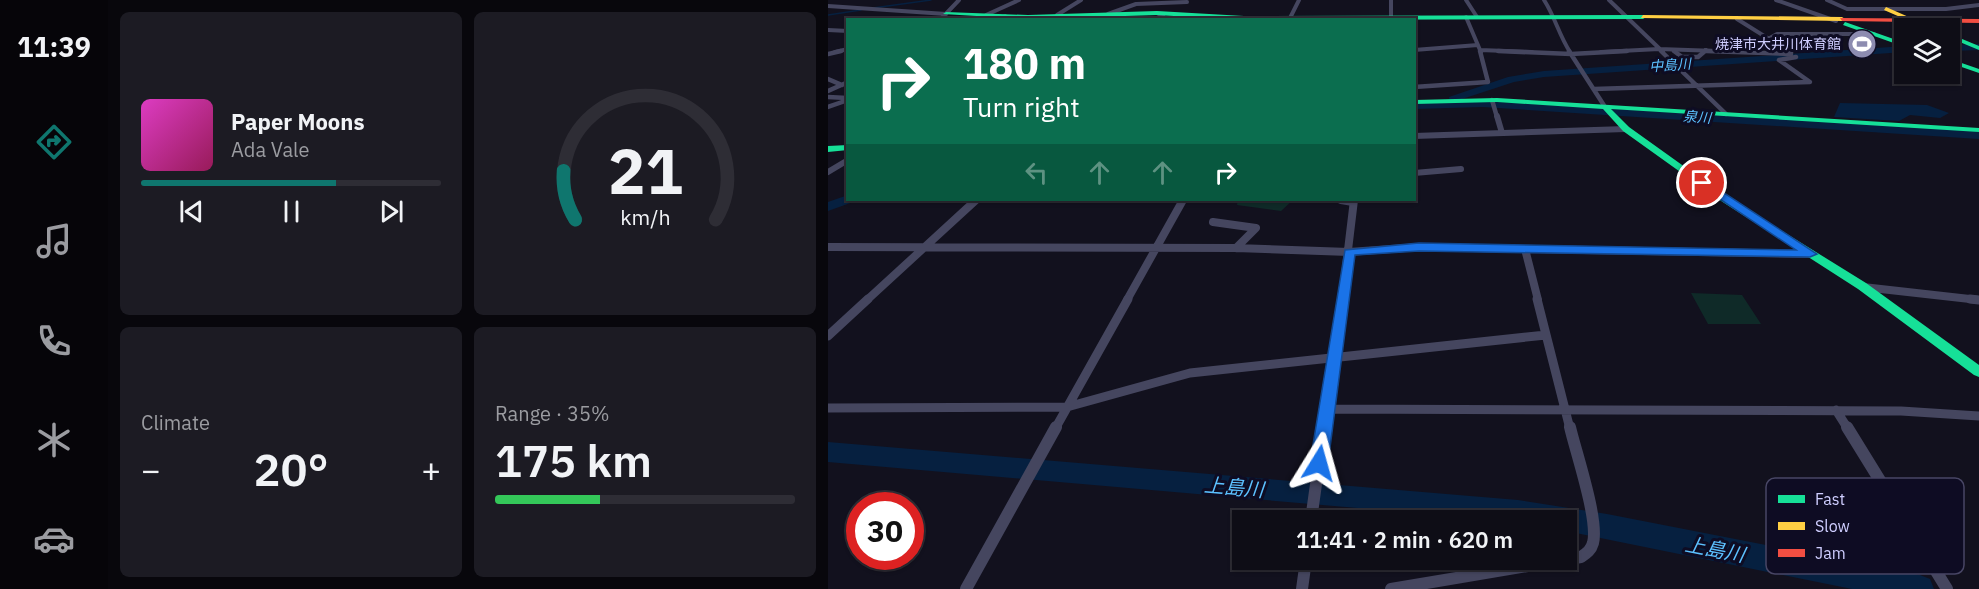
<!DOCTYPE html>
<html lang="en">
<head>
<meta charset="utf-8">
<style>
  :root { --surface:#0e0d16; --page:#1c1b23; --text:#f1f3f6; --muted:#9b9ca1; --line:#2e2d35; --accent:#0f766e }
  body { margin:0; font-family:"IBM Plex Sans","Noto Sans JP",sans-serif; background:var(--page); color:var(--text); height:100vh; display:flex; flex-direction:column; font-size:22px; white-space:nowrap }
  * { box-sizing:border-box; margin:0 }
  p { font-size:20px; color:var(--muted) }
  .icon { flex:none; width:33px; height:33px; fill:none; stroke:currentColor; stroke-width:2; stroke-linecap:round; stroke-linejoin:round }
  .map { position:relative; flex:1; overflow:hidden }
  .details { display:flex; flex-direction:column; gap:12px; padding:12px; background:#08070c; width:720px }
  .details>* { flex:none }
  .top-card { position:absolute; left:18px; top:18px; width:570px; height:183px; border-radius:0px; box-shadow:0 2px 4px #0004,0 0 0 2px var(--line); background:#0b6e4f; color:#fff; overflow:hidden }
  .buttons { position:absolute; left:1066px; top:18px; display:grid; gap:12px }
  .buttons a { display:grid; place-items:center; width:66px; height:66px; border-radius:0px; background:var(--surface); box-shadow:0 2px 4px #0004,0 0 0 2px var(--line); font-size:30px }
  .speed { position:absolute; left:18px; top:492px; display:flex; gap:12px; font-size:30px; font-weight:700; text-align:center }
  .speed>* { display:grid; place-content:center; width:78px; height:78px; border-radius:50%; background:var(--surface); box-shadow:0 2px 4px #0004,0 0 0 2px var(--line); line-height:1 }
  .speed .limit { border:9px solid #d22; background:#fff; color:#111 }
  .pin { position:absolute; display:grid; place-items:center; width:51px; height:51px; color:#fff; margin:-26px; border:3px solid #fff; border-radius:50%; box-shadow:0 2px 6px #0007 }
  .me { position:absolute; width:66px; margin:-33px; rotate:8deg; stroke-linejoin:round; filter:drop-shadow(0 0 4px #0008) }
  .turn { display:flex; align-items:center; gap:21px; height:126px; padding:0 18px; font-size:27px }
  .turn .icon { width:78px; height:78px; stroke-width:2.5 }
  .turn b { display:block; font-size:42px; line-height:51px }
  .lanes { display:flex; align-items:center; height:57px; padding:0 18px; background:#0003; justify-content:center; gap:30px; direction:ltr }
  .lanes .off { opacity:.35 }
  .big { font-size:45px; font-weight:600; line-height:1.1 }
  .details .card { flex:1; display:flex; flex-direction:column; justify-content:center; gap:9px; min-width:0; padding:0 21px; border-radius:9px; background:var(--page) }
  .details .dial { align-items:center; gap:0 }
  .dial svg { height:156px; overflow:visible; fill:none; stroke:var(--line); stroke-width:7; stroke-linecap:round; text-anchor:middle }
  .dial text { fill:var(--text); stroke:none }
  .song { display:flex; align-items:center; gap:18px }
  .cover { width:72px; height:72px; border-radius:9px; background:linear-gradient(135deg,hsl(310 70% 55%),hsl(330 70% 35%)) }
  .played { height:6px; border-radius:3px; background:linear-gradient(90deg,var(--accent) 65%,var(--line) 65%) }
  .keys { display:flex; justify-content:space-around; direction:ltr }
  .heat { display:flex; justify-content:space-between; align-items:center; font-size:33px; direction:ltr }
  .charge { height:9px; border-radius:4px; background:linear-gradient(90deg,#34c759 35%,var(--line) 0) }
  .details .tiles { flex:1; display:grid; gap:12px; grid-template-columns:repeat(2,1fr) }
  .trip { position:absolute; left:404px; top:510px; width:345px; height:60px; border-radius:0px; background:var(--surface); box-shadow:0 2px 4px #0004,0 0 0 2px var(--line); font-weight:600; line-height:60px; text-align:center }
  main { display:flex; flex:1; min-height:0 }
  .dock { display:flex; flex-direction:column; width:108px; justify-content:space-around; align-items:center; background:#060509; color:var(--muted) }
  .dock .icon { width:42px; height:42px }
  .dock .selected { color:var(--accent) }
  .dock b { font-size:27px; color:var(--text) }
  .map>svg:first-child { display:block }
  .green { fill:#0f2a28 }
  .water { fill:#062040 }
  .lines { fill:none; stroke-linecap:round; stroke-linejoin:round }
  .stream { stroke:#062040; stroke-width:1.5 }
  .river { fill:#062040; fill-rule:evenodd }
  .street-far5 { stroke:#45465f; stroke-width:4 }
  .street-far4 { stroke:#45465f; stroke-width:4.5 }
  .street-far3 { stroke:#45465f; stroke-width:6 }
  .street-far2 { stroke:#45465f; stroke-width:8 }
  .street-far1 { stroke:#45465f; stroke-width:9 }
  .street { stroke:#45465f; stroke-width:12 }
  .fast { fill:#16e098; fill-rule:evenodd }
  .slow { fill:#ffcf43; fill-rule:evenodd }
  .jam { fill:#f24e42; fill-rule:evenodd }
  .route { fill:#1a73e8; stroke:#114b97; stroke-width:1.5 }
  .labels { text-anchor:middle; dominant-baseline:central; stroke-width:6; stroke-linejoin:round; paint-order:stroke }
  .far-poi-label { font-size:14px; fill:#cfceff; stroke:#0e0c23; text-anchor:end }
  .far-water-label { font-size:14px; font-style:italic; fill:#5cc1ff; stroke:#0e0c23 }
  .near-water-label { font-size:20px; font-style:italic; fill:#5cc1ff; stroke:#0e0c23 }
  .key { fill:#0e0c23; stroke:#484665; stroke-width:1.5 }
  .key-label { font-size:16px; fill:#cfceff }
</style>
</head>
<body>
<main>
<nav class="dock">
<b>11:39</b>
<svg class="icon selected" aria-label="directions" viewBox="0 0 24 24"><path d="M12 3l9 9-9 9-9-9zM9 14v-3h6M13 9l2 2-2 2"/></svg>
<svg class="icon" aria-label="music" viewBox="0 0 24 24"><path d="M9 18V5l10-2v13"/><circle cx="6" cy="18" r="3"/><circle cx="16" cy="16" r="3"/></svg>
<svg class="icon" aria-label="phone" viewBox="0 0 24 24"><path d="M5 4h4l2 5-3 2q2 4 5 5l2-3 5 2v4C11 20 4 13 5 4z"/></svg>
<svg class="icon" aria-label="climate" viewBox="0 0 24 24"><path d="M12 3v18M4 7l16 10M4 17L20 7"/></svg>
<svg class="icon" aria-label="car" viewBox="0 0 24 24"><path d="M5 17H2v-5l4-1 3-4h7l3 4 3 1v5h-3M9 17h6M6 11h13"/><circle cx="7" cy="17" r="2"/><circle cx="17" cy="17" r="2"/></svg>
</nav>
<section class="details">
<div class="tiles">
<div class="card">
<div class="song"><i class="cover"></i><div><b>Paper Moons</b><p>Ada Vale</p></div></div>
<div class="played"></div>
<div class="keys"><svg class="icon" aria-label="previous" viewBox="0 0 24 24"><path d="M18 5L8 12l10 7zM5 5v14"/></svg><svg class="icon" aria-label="pause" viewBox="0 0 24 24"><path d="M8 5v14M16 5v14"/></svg><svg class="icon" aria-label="next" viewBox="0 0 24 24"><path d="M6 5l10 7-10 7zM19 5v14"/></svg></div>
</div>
<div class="card dial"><svg viewBox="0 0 100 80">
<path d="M14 69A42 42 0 1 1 86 69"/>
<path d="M14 69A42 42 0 0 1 8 44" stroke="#0f766e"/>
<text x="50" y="56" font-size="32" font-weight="700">21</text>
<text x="50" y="72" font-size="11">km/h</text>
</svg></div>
<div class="card"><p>Climate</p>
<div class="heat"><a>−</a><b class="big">20°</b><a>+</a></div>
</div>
<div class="card"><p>Range · 35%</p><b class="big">175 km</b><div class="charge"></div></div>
</div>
</section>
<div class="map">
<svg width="1151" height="589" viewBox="0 0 1151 589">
  <rect width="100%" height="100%" fill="#12111e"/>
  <path class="green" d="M410,200h55l-12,11 -44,-6z
    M863,293l51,2 19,29h-53z"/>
  <path class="water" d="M1012,103l87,2 22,8 -9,5 -30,-3 -11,6 -65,-4z"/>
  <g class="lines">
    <path class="stream" d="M45,8l58,-8
      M0,15l33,-5"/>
    <path class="river" d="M1151,44v6l-29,1v-6z
      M1077,46v6l-361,25 -30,5 -58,19h27l496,30v8l-496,-32 -69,2v-6l36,-1 -1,-5 59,-20 36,-6z
      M20,195v5h7l-2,2 -25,9v-9z
      M0,442l690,58 89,14 313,61 10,4 4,10h-82l-286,-58v-11h-70l-668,-58z"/>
    <path class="street-far5" d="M563,0v20
      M638,0l11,17
      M716,0c11,17 15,35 26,52
      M781,0l54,52
      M948,0l60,21
      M999,0l20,9h99l33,-4
      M0,6l118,8
      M280,14l28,-10 51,-2
      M158,15l33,-15
      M229,15l24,-15
      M638,17l14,33 52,2
      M462,18l9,-18
      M909,19l53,33
      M112,20l19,-20
      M167,20l10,-4
      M325,20l11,-6
      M0,30l20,1
      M940,39l9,-5h97
      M947,43h57
      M586,50l64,-5
      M652,50l1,2
      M845,50l3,2
      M7,52l13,-3
      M773,52l58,-3 87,3
      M875,52l3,-2"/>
    <path class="street-far4" d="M670,51l73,3 56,-3
      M741,51l36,56
      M833,51l65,63
      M846,51l8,6h16l7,-6
      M878,51l85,3
      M960,51l3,2
      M0,54l13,-3
      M0,79l14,6
      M586,87l74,-5 -8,-31
      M766,89l216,-7 -31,-22 17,-3
      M0,91l20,-9
      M0,97l19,1
      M664,100l5,17
      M0,107l20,-7"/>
    <path class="street-far3" d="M669,116l5,17
      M586,136l212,-7
      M0,172l20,-12
      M586,173l47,-4"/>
    <path class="street-far2" d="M513,200l12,2
      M385,222l43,6 -20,20
      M0,247l408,1 113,4 70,-5 392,7
      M697,249l13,51
      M1035,287l116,13
      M39,300l109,-100
      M299,300l56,-100
      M514,300l12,-100"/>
    <path class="street-far1" d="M709,299l33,130
      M1142,299l9,1
      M0,336l40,-37
      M0,408l239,-1 123,-34 356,-38
      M499,409l574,2 78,5
      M1008,410l12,19
      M227,429l73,-130
      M496,429l18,-130"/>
    <path class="street" d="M1019,427l100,162
      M483,520l13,-93
      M138,589l90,-162
      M474,589l4,-29
      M563,589l190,-32c6,-4 10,-7 12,-14 6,-23 -17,-90 -23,-116"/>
    <path class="fast" d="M329,11l87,5 399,-1 3,2 -3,2 -401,1 -85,-5 -129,4 -85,-5 3,-2 82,3z
      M1017,22l60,21v4l-62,-22z
      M1122,34l29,12v4l-29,-12z
      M1122,59l29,10v4l-29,-10z
      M669,98l482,30v4l-368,-23 18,18 95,68 142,88 113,82v12l-5,-2 -116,-86 -140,-90 -95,-68 -20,-22 -106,-7 -83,2v-4z
      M20,145v5l-20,2v-6z"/>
    <path class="slow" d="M1058,7l25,11 1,1 -5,1 -23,-10z
      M815,15l199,2 3,2 -3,2 -201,-3z"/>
    <path class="jam" d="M1012,18l139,1v4l-137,-2z"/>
  </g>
  <path class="route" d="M871,181h7l111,73 -7,3 -391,-6 -64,4 -27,208 -2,6 -7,2 -6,-2 -3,-6 35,-213 74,-7 377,7 -97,-65z"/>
  <defs>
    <g id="stadium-disc" transform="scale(1.5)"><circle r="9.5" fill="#8d8cb0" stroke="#0e0c23"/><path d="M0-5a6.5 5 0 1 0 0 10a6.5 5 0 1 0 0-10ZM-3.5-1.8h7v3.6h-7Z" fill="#fff"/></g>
  </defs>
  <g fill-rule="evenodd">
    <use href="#stadium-disc" x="1034" y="44"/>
  </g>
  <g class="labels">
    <g class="far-poi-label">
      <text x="1013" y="44">焼津市大井川体育館</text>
    </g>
    <g class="far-water-label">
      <text transform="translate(842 65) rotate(-4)">中島川</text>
      <text transform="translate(869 117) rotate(4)">泉川</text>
    </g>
    <g class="near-water-label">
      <text transform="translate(406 487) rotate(5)">上島川</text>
      <text transform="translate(887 549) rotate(11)">上島川</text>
    </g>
  </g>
  <rect x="938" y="478" width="198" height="96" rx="9" class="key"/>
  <rect x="950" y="495" width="27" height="8" fill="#16e098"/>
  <rect x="950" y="522" width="27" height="8" fill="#ffcf43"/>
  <rect x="950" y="549" width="27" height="8" fill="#f24e42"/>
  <g class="key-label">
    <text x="987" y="505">Fast</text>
    <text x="987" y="532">Slow</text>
    <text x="987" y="559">Jam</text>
  </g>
</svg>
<div class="buttons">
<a><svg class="icon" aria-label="layers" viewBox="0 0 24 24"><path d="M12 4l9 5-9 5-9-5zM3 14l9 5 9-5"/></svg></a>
</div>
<div class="speed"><div class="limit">30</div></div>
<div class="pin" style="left:874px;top:183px;background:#d93025"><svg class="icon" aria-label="arrive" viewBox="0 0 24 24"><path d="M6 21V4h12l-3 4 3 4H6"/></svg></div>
<svg class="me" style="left:491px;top:463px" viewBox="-20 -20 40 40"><path d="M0-17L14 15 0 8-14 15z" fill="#1a73e8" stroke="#fff" stroke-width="4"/></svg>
<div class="trip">11:41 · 2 min · 620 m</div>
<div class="top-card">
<div class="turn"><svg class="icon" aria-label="right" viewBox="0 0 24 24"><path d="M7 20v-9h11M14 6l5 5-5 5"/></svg><div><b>180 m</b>Turn right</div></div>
<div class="lanes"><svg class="icon off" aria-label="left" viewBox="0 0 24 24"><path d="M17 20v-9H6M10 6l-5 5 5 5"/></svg><svg class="icon off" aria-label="ahead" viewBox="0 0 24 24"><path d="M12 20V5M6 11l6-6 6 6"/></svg><svg class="icon off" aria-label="ahead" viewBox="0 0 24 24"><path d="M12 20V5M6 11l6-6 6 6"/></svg><svg class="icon" aria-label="right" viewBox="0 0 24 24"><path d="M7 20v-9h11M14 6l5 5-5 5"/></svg></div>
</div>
</div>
</main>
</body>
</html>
